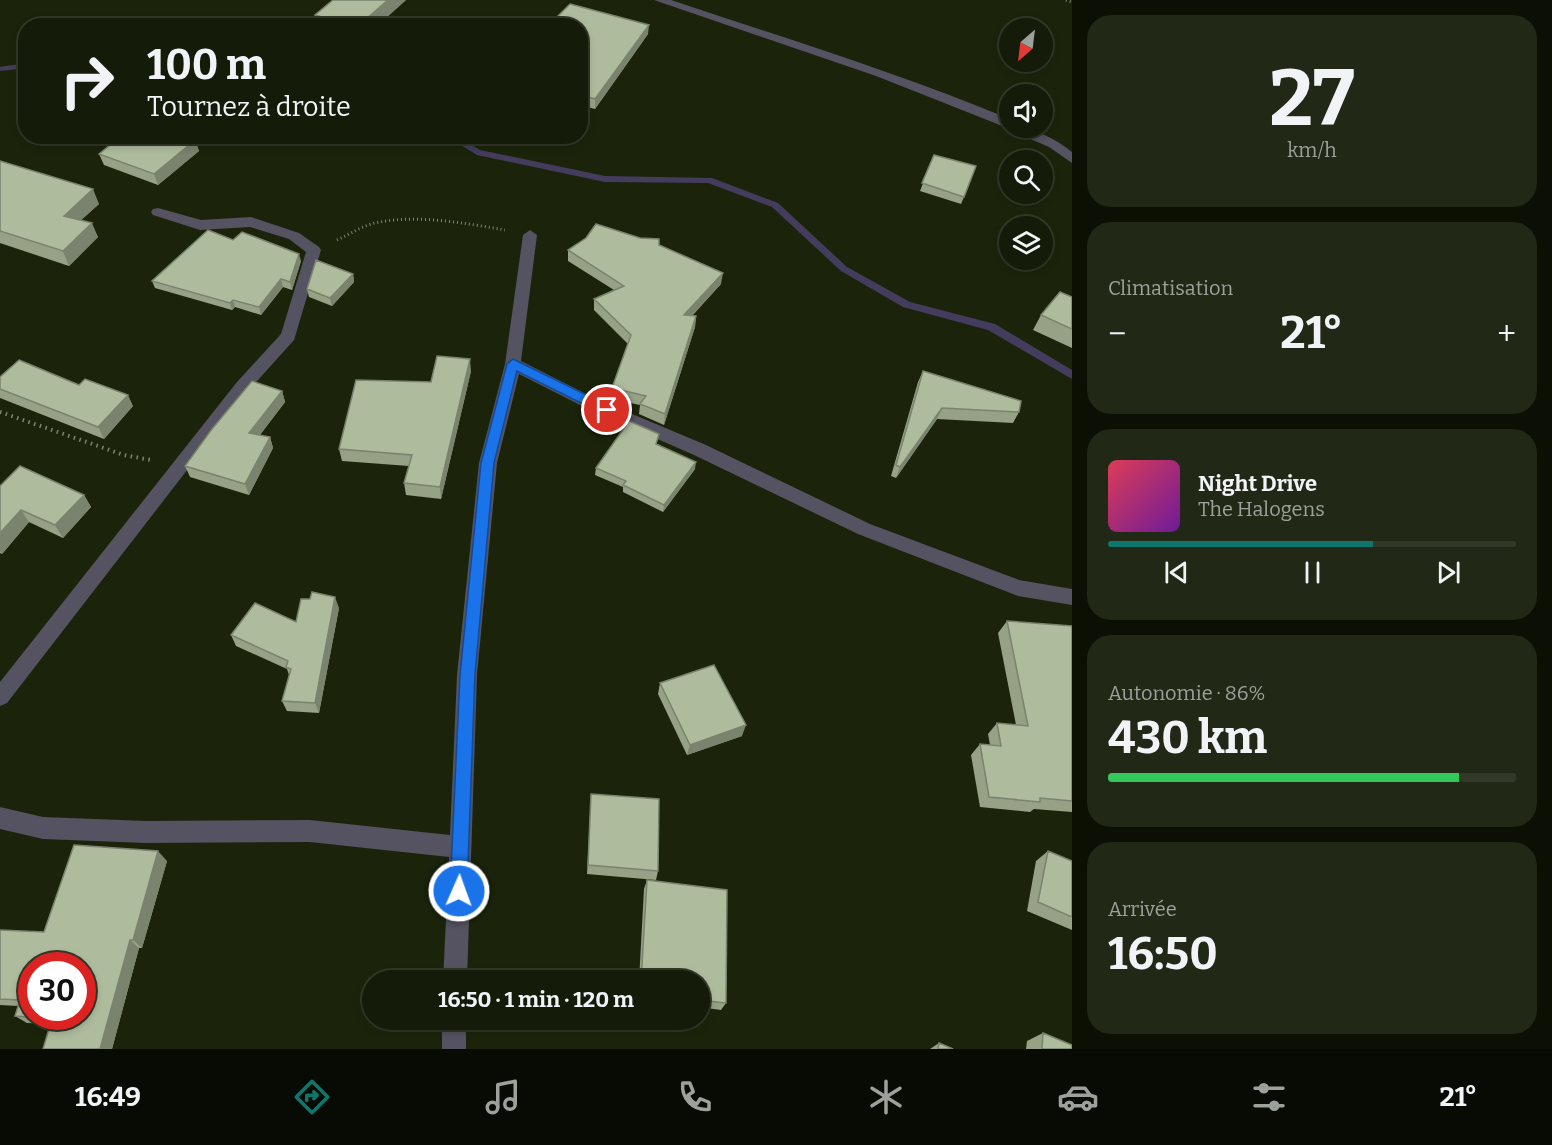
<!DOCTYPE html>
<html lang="fr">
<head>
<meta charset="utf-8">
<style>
  :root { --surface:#141b08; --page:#212816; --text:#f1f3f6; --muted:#9da19c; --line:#333929; --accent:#0f766e }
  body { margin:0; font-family:Bitter,serif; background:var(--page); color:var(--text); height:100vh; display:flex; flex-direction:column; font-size:22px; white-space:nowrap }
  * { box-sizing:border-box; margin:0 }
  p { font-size:20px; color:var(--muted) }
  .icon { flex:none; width:33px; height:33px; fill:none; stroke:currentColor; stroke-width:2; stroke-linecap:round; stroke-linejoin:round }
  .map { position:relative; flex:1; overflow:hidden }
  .drawer { display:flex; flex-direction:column; gap:15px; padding:15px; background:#0b0f04; width:480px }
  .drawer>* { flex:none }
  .banner { position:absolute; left:18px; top:18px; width:570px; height:126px; border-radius:24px; box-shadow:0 3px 9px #0003,0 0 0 2px var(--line); background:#141b08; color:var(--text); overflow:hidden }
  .needle { width:39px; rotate:208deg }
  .fabs { position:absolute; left:999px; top:18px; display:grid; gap:12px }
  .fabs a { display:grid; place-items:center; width:54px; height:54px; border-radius:50%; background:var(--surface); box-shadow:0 3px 9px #0003,0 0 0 2px var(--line); font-size:30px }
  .speed { position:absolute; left:18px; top:952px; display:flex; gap:12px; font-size:30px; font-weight:700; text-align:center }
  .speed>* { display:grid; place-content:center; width:78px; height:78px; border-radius:50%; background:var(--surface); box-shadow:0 3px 9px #0003,0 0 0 2px var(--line); line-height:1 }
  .speed .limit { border:9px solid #d22; background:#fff; color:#111 }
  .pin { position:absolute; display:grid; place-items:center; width:51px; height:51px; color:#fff; margin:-26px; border:3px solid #fff; border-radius:50%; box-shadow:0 2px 6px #0007 }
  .me { position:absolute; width:66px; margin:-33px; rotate:2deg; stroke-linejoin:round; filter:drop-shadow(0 0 4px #0008) }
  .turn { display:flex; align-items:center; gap:21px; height:126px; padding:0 30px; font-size:27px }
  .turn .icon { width:78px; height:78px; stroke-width:2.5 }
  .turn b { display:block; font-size:42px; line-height:51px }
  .big { font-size:45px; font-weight:700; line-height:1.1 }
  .drawer .widget { flex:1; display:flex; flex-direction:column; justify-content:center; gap:9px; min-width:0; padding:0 21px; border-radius:24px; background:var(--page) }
  .drawer .dial { align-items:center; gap:0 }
  .dial b { font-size:78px; line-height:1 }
  .song { display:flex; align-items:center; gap:18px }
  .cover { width:72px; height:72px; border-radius:9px; background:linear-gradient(135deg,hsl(350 70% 55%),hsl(280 70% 35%)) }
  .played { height:6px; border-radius:3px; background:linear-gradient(90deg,var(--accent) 65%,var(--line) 65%) }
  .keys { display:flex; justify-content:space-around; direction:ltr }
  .heat { display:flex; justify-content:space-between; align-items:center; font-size:33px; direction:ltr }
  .charge { height:9px; border-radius:4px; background:linear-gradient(90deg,#34c759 86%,var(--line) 0) }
  .trip { position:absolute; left:362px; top:970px; width:348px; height:60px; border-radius:30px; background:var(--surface); box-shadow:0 3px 9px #0003,0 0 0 2px var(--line); font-weight:700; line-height:60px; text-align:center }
  .menu { display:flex; height:96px; justify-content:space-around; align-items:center; background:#080b03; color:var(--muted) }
  .menu .icon { width:42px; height:42px }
  .menu .active { color:var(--accent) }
  .menu b { font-size:27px; color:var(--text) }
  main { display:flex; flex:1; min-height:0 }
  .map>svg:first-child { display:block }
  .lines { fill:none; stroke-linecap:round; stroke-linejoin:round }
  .stream { fill:#443c5d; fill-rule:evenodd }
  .path-far1 { stroke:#7d8571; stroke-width:3; stroke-dasharray:1 3; stroke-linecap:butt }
  .path { stroke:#7d8571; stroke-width:4; stroke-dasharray:1.5 4.5; stroke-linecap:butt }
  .street { fill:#555261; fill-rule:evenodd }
  .wall { fill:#96a186 }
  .shaded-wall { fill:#7a836d }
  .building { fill:#aebb9c; stroke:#7a836d; stroke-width:1.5; fill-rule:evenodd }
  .route { fill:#1a73e8; stroke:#114b97; stroke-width:1.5 }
</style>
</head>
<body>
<main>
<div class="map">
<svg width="1072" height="1049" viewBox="0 0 1072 1049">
  <rect width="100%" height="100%" fill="#1b240b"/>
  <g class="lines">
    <path class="stream" d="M26,63v5l-26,3v-4z
      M446,136h11l23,14 125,26 107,2 66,25 69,64 63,35 85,22 77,46v9l-84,-49 -85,-23 -62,-36 -69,-64 -64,-24 -103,-1 -128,-27z"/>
    <path class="path-far1" d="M1066,0l6,2
      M337,240c13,-6 25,-14 38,-17 41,-9 89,0 130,7"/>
    <path class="path" d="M0,412l124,43 27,5"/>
    <path class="street" d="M654,0h17c114,38 228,73 339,119v9c23,0 44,9 62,24v11l-23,-16 -37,-16 -1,-3 -6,-1 -129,-51z
      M158,208l43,12 50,-3 48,16 20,14 2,3 -27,90 -45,50 -242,313 -7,3v-24l237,-300 44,-48 25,-82 -17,-13 -39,-12 -50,3 -47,-15 -2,-3 2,-3z
      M530,230l7,5 -16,126 73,37 112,47 164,79 149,56 53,9v16l-54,-9 -160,-62 -164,-79 -112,-49 -63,-32 -22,89 -20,212 -10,306h-24l6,-124 -139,-15 -164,1 -103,-4 -43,-10v-22l43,10 103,4 164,-1 140,15 7,-160 22,-212 26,-99 18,-129z
      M442,1020h24v29h-24z"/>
  </g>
  <path class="wall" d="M406,0l-29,26h-60l-2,-11z
    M580,26l68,8 -53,75 -15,-4z
    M195,140l4,11 -41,34 -54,-20 -5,-11z
    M934,155l30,42 -3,7 -41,-13z
    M0,161l99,43 -18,16 17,17 -29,29 -69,-23z
    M233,240l68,21 -9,29 -9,-3 -22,28 -26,-8 -3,3 -77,-22 -3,-7z
    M659,245l62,39 -29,32h4l-1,11 -31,98 -25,-11 1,-9 -29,-6 1,-11 16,-44 -34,-34v-11l20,-9 -46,-29v-11z
    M353,274l1,8 -22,24 -23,-9 -2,-8z
    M1072,297v51l-39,-18 8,-15z
    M471,371l-30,128 -35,-4 -2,-12 5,-17 -67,-5 -3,-12 92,-67z
    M923,371l96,41 -6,11 -76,-4 -41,59 -5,-2 27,-94z
    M0,377l133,29 -29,33 -104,-41z
    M282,391l3,11 -25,33 10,2 3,11 -24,47 -59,-18 -5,-11z
    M658,444l37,25 -32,43 -40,-20v-5l-28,-12 1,-7z
    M0,486l84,9 7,12 -28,31 -34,-16 -27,32 -2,-1z
    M339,608l-20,105 -32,-2 -5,-10 7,-26 -2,-6 -51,-23 -5,-11 65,-13z
    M1007,621l65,5v186l-38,-3 -4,3 -50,-5 -9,-52 9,-11 10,1 -2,-11 9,-11 19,2 -18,-92z
    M660,683l82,53 -55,19 -29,-61z
    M591,794l67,77 -2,9 -69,-6z
    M1048,851l24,10v69l-45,-19 9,-50z
    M167,861l-25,87h-3l-27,101h-69l8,-25 -24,-1 -12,-7 3,-10 -18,-1v-75l44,2z
    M647,880l79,123 -5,7 -22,-3v-26h-60l5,-92z
    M1043,1033l29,16h-46l1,-8z
    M939,1043l14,6h-23z"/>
  <path class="shaded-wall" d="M388,0h18l-29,26h-19z
    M649,25l-1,9 -53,75v-10z
    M195,140l4,11 -41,34 -4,-11z
    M93,189l6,15 -29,26 -6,-14z
    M92,223l6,14 -29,29 -6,-15z
    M299,254l2,7 -9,29 -2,-8z
    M723,273l-2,11 -39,42 2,-11z
    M353,274l1,8 -22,24 -2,-8z
    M281,279l2,8 -22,28 -2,-8z
    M233,300l2,7 -3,3 -2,-7z
    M696,316l-1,11 -31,98 1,-11z
    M470,359l1,12 -30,128 -1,-12z
    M282,391l3,11 -32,42 -4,-11z
    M128,395l5,11 -29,33 -6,-12z
    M942,408l-5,11 -41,59 4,-11z
    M270,437l3,11 -24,47 -4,-11z
    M696,462l-1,7 -32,43 1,-7z
    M84,495l7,12 -28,31 -8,-13z
    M21,510l8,12 -27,32 -2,-3v-18z
    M335,597l4,11 -20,105 -4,-10z
    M746,725l-4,11 -55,19 3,-10z
    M158,851l9,10 -25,87 -9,-8z
    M130,940l9,8 -27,101h-12z"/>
  <path class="building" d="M333,0h55l-30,26h-6l-37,-11z
    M570,4l79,21 -54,74 -15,-4v-69h-32z
    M121,136h66l8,4 -41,34 -55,-20z
    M934,155l42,11 -12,31 -42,-14z
    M0,161l93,28 -29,27 28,7 -29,28 -63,-20z
    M596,224l44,14 19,1v6l64,28 -39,42 12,1 -31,98 -25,-10 6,-8 -34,-8 19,-53 -37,-36 30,-13 -56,-36 18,-12z
    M208,230l25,10 9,-8 57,22 -9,28 -9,-3 -22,28 -26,-7 -3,3 -78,-22z
    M316,260l37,14 -23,24 -23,-9z
    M1060,292l12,5v32l-31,-14z
    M437,356l33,3 -30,128 -36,-4 8,-28 -73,-6 17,-69 75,2z
    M19,360l60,25 6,-6 43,16 -30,32 -98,-38v-12z
    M923,371l98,30 -2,11 -77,-4 -42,59 -4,-2z
    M252,381l30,10 -33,42 21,4 -25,47 -60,-18 27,-37z
    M629,421l30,13 -3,10 40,18 -32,43 -41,-20 3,-4 -30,-13z
    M20,466l64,29 -29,30 -34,-15 -21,23v-47z
    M312,592l23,5 -20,106 -33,-2 9,-32 -5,-2 2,-6 -57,-26 24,-32 41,19 5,-23h9z
    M1007,621l65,5v175l-32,-3v4l-51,-5 -9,-53 21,2 -4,-23 31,3z
    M714,665l32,60 -56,20 -30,-62z
    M591,794l68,5 -1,72 -70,-6z
    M74,845l84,6 -25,89h-3l-30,109h-57l9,-30 -37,-3 5,-16 -20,-1v-69l44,2zM32,966h50v51h-50z
    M1048,851l24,10v56l-34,-15z
    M647,880l80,10 -1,113 -27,-3v-19h-58z
    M1043,1033l29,12v4h-30z
    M939,1043l14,6h-15z"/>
  <path class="route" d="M513,359l98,48 2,3 -6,5 -4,-1 -86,-43 -23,92 -19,212 -8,216 -2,7 -6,2 -6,-2 -3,-7 10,-216 21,-212 26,-99z"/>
</svg>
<div class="fabs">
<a><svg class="needle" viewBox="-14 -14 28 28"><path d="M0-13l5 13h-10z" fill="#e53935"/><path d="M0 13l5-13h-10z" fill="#9da19c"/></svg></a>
<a><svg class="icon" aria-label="sound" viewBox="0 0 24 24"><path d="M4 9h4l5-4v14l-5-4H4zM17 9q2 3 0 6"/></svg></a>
<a><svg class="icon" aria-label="search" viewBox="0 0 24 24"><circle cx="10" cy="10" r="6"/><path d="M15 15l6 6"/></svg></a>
<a><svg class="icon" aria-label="layers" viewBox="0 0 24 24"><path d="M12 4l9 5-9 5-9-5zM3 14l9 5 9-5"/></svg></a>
</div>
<div class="speed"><div class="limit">30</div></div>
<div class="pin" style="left:607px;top:410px;background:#d93025"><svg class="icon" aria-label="arrive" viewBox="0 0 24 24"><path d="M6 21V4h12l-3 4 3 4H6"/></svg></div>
<svg class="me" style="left:459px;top:891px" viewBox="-20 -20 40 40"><circle r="17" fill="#1a73e8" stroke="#fff" stroke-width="3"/><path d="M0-11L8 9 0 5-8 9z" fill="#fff"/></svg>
<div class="trip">16:50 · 1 min · 120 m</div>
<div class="banner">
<div class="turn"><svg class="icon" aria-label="right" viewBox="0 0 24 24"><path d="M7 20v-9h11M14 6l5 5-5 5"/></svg><div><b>100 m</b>Tournez à droite</div></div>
</div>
</div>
<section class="drawer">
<div class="widget dial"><b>27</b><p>km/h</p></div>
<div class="widget"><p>Climatisation</p>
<div class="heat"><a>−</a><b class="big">21°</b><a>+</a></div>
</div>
<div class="widget">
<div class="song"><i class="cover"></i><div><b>Night Drive</b><p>The Halogens</p></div></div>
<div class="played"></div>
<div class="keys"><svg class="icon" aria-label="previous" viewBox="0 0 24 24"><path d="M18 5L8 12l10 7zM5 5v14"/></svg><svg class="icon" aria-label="pause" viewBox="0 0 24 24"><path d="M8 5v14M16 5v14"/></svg><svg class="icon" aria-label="next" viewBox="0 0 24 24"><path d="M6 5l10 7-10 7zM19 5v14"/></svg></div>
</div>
<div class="widget"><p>Autonomie · 86%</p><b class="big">430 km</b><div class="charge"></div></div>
<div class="widget"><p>Arrivée</p><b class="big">16:50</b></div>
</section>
</main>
<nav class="menu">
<b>16:49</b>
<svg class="icon active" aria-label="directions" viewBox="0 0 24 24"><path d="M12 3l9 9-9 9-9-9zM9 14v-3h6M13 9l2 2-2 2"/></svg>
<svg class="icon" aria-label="music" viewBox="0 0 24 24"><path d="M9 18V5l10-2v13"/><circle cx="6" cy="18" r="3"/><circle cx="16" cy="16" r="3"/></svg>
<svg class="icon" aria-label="phone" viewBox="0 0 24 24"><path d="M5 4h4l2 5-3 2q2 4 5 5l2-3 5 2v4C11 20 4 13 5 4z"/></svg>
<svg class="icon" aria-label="climate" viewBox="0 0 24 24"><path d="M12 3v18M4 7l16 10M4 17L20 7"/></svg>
<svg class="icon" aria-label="car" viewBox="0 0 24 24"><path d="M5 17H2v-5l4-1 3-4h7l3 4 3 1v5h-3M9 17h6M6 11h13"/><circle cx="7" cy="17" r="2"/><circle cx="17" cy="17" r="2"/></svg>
<svg class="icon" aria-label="filters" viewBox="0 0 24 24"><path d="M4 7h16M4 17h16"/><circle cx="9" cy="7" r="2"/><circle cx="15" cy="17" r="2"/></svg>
<b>21°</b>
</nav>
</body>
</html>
